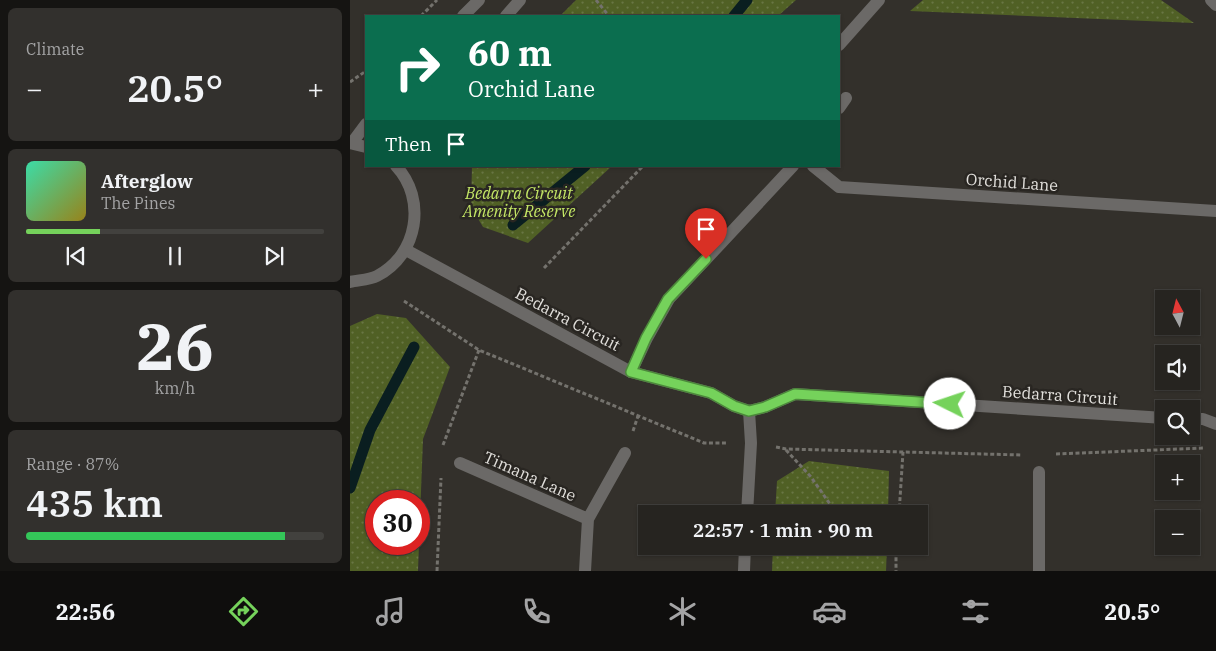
<!DOCTYPE html>
<html lang="en">
<head>
<meta charset="utf-8">
<style>
  :root { --surface:#262420; --page:#32302d; --text:#f1f3f6; --muted:#a4a4a5; --line:#42413e; --accent:#75d25b }
  body { margin:0; font-family:"IBM Plex Serif",serif; background:var(--page); color:var(--text); height:100vh; display:flex; flex-direction:column; font-size:19px; white-space:nowrap }
  * { box-sizing:border-box; margin:0 }
  p { font-size:16px; color:var(--muted) }
  .icon { flex:none; width:28px; height:28px; fill:none; stroke:currentColor; stroke-width:2; stroke-linecap:round; stroke-linejoin:round }
  .map { position:relative; flex:1; overflow:hidden }
  .sheet { display:flex; flex-direction:column; gap:8px; padding:8px; background:#151412; width:350px }
  .sheet>* { flex:none }
  .top-card { position:absolute; left:15px; top:15px; width:475px; height:152px; border-radius:0px; box-shadow:0 1px 4px #0004,0 0 0 1px var(--line); background:#0b6e4f; color:#fff; overflow:hidden }
  .needle { width:32px; rotate:353deg }
  .tools { position:absolute; left:805px; top:290px; display:grid; gap:10px }
  .tools a { display:grid; place-items:center; width:45px; height:45px; border-radius:0px; background:var(--surface); box-shadow:0 1px 4px #0004,0 0 0 1px var(--line); font-size:25px }
  .speed { position:absolute; left:15px; top:490px; display:flex; gap:10px; font-size:25px; font-weight:700; text-align:center }
  .speed>* { display:grid; place-content:center; width:65px; height:65px; border-radius:50%; background:var(--surface); box-shadow:0 1px 4px #0004,0 0 0 1px var(--line); line-height:1 }
  .speed .limit { border:8px solid #d22; background:#fff; color:#111 }
  .pin { position:absolute; display:grid; place-items:center; width:42px; height:42px; color:#fff; margin:-51px -21px; border-radius:50% 50% 50% 0; rotate:-45deg; box-shadow:0 0 5px #0007 }
  .pin .icon { rotate:45deg }
  .me { position:absolute; width:55px; margin:-28px; rotate:274deg; stroke-linejoin:round; filter:drop-shadow(0 0 4px #0008) }
  .turn { display:flex; align-items:center; gap:18px; height:105px; padding:0 20px; font-size:22px }
  .turn .icon { width:65px; height:65px; stroke-width:2.5 }
  .turn b { display:block; font-size:35px; line-height:42px }
  .then { display:flex; align-items:center; height:48px; padding:0 20px; background:#0003; gap:10px; font-size:19px }
  .big { font-size:38px; font-weight:600; line-height:1.1 }
  .sheet .card { flex:1; display:flex; flex-direction:column; justify-content:center; gap:8px; min-width:0; padding:0 18px; border-radius:8px; background:var(--page) }
  .sheet .dial { align-items:center; gap:0 }
  .dial b { font-size:65px; line-height:1 }
  .song { display:flex; align-items:center; gap:15px }
  .cover { width:60px; height:60px; border-radius:8px; background:linear-gradient(135deg,hsl(160 70% 55%),hsl(50 70% 35%)) }
  .played { height:5px; border-radius:2px; background:linear-gradient(90deg,var(--accent) 25%,var(--line) 25%) }
  .keys { display:flex; justify-content:space-around; direction:ltr }
  .heat { display:flex; justify-content:space-between; align-items:center; font-size:28px; direction:ltr }
  .charge { height:8px; border-radius:4px; background:linear-gradient(90deg,#34c759 87%,var(--line) 0) }
  .trip { position:absolute; left:288px; top:505px; width:290px; height:50px; border-radius:0px; background:var(--surface); box-shadow:0 1px 4px #0004,0 0 0 1px var(--line); font-weight:600; line-height:50px; text-align:center }
  .menu { display:flex; height:80px; justify-content:space-around; align-items:center; background:#0f0e0d; color:var(--muted) }
  .menu .icon { width:35px; height:35px }
  .menu .selected { color:var(--accent) }
  .menu b { font-size:22px; color:var(--text) }
  main { display:flex; flex:1; min-height:0 }
  .map>svg:first-child { display:block }
  .park { fill:url(#park-dots); fill-rule:evenodd }
  .lines { fill:none; stroke-linecap:round; stroke-linejoin:round }
  .stream { stroke:#0a1e20; stroke-width:11 }
  .path { stroke:#74726d; stroke-width:3; stroke-dasharray:4 2.5; stroke-linecap:butt }
  .lane { stroke:#6b6967; stroke-width:12 }
  .street { stroke:#6b6967; stroke-width:12 }
  .route-casing { stroke:#4c883b; stroke-width:12 }
  .route { stroke:#75d25b; stroke-width:9 }
  .labels { text-anchor:middle; dominant-baseline:central; stroke-width:5; stroke-linejoin:round; paint-order:stroke }
  .street-label { font-size:16px; fill:#e1dfdb; stroke:#292622 }
  .park-label { font-size:16px; font-style:italic; fill:#c4e766; stroke:#292622 }
</style>
</head>
<body>
<main>
<section class="sheet">
<div class="card"><p>Climate</p>
<div class="heat"><a>−</a><b class="big">20.5°</b><a>+</a></div>
</div>
<div class="card">
<div class="song"><i class="cover"></i><div><b>Afterglow</b><p>The Pines</p></div></div>
<div class="played"></div>
<div class="keys"><svg class="icon" aria-label="previous" viewBox="0 0 24 24"><path d="M18 5L8 12l10 7zM5 5v14"/></svg><svg class="icon" aria-label="pause" viewBox="0 0 24 24"><path d="M8 5v14M16 5v14"/></svg><svg class="icon" aria-label="next" viewBox="0 0 24 24"><path d="M6 5l10 7-10 7zM19 5v14"/></svg></div>
</div>
<div class="card dial"><b>26</b><p>km/h</p></div>
<div class="card"><p>Range · 87%</p><b class="big">435 km</b><div class="charge"></div></div>
</section>
<div class="map">
<svg width="866" height="571" viewBox="0 0 866 571">
  <defs>
    <pattern id="park-dots" width="8" height="8" patternUnits="userSpaceOnUse" patternTransform="scale(1.25)"><rect width="8" height="8" fill="#506025"/><path d="M2 2h.1M6 6h.1" fill="none" stroke="#697644" stroke-width="1.8" stroke-linecap="round"/></pattern>
  </defs>
  <rect width="100%" height="100%" fill="#33302b"/>
  <path class="park" d="M226,0h220l-18,16h-218z
    M573,0h238l33,23 -284,-12z
    M122,166h140l-84,77 -45,-16 -12,-20z
    M27,314l29,4 44,49 -27,72 -5,132h-68v-245zM26,501h43v43h-43z
    M459,461l80,10 -1,43h-113l2,-33z
    M423,546h114l-1,25h-114z"/>
  <g class="lines">
    <path class="stream" d="M384,16l13,-16
      M163,225l72,-59
      M0,488l20,-58 44,-83"/>
    <path class="path" d="M246,0l13,16
      M71,16l16,-16
      M0,82l16,-11
      M194,268l99,-102
      M54,301l75,49 225,93h24
      M283,431l5,-15
      M93,445l36,-95
      M426,447l10,2 236,6
      M436,450l25,27 26,37
      M706,454l148,-6
      M549,514l4,-62
      M524,546l22,9v16
      M546,555l1,-9
      M87,571l4,-93"/>
    <path class="lane" d="M489,108l7,-10
      M463,166l26,21 377,24
      M281,372l16,-34 22,-39 124,-133
      M110,463l128,56
      M689,472v99
      M235,571l3,-52 37,-66"/>
    <path class="street" d="M861,0l5,5
      M113,16l16,-16
      M156,16l14,-16
      M489,45l40,-45
      M0,143l16,4
      M2,143l14,-19
      M56,250l225,122 80,21 23,13 15,5 16,-4 30,-13 369,24
      M0,282c8,-2 19,-2 27,-6 41,-21 50,-77 19,-110
      M841,419h12l13,5
      M397,514l4,-71 -2,-32
      M394,571l1,-25"/>
  </g>
  <g class="lines">
    <g class="route-casing">
      <path id="route" d="M356,259l-38,40 -22,39 -15,34 80,21 23,13 15,5 16,-4 30,-13 155,10"/>
    </g>
    <use href="#route" class="route"/>
  </g>
  <g class="labels">
    <g class="street-label">
      <text transform="translate(662 182) rotate(4)">Orchid Lane</text>
      <text transform="translate(218 319) rotate(28)">Bedarra Circuit</text>
      <text transform="translate(710 395) rotate(4)">Bedarra Circuit</text>
      <text transform="translate(180 476) rotate(24)">Timana Lane</text>
    </g>
    <g class="park-label">
      <text x="169" y="193">Bedarra Circuit<tspan x="169" dy="18">Amenity Reserve</tspan></text>
    </g>
  </g>
</svg>
<div class="tools">
<a><svg class="needle" viewBox="-14 -14 28 28"><path d="M0-13l5 13h-10z" fill="#e53935"/><path d="M0 13l5-13h-10z" fill="#a4a4a5"/></svg></a>
<a><svg class="icon" aria-label="sound" viewBox="0 0 24 24"><path d="M4 9h4l5-4v14l-5-4H4zM17 9q2 3 0 6"/></svg></a>
<a><svg class="icon" aria-label="search" viewBox="0 0 24 24"><circle cx="10" cy="10" r="6"/><path d="M15 15l6 6"/></svg></a>
<a>+</a>
<a>−</a>
</div>
<div class="speed"><div class="limit">30</div></div>
<div class="pin" style="left:356px;top:259px;background:#d93025"><svg class="icon" aria-label="arrive" viewBox="0 0 24 24"><path d="M6 21V4h12l-3 4 3 4H6"/></svg></div>
<svg class="me" style="left:600px;top:404px" viewBox="-20 -20 40 40"><circle r="19" fill="#fff"/><path d="M0-13L10 11 0 6-10 11z" fill="#75d25b"/></svg>
<div class="trip">22:57 · 1 min · 90 m</div>
<div class="top-card">
<div class="turn"><svg class="icon" aria-label="right" viewBox="0 0 24 24"><path d="M7 20v-9h11M14 6l5 5-5 5"/></svg><div><b>60 m</b>Orchid Lane</div></div>
<div class="then">Then<svg class="icon" aria-label="arrive" viewBox="0 0 24 24"><path d="M6 21V4h12l-3 4 3 4H6"/></svg></div>
</div>
</div>
</main>
<nav class="menu">
<b>22:56</b>
<svg class="icon selected" aria-label="directions" viewBox="0 0 24 24"><path d="M12 3l9 9-9 9-9-9zM9 14v-3h6M13 9l2 2-2 2"/></svg>
<svg class="icon" aria-label="music" viewBox="0 0 24 24"><path d="M9 18V5l10-2v13"/><circle cx="6" cy="18" r="3"/><circle cx="16" cy="16" r="3"/></svg>
<svg class="icon" aria-label="phone" viewBox="0 0 24 24"><path d="M5 4h4l2 5-3 2q2 4 5 5l2-3 5 2v4C11 20 4 13 5 4z"/></svg>
<svg class="icon" aria-label="climate" viewBox="0 0 24 24"><path d="M12 3v18M4 7l16 10M4 17L20 7"/></svg>
<svg class="icon" aria-label="car" viewBox="0 0 24 24"><path d="M5 17H2v-5l4-1 3-4h7l3 4 3 1v5h-3M9 17h6M6 11h13"/><circle cx="7" cy="17" r="2"/><circle cx="17" cy="17" r="2"/></svg>
<svg class="icon" aria-label="filters" viewBox="0 0 24 24"><path d="M4 7h16M4 17h16"/><circle cx="9" cy="7" r="2"/><circle cx="15" cy="17" r="2"/></svg>
<b>20.5°</b>
</nav>
</body>
</html>
